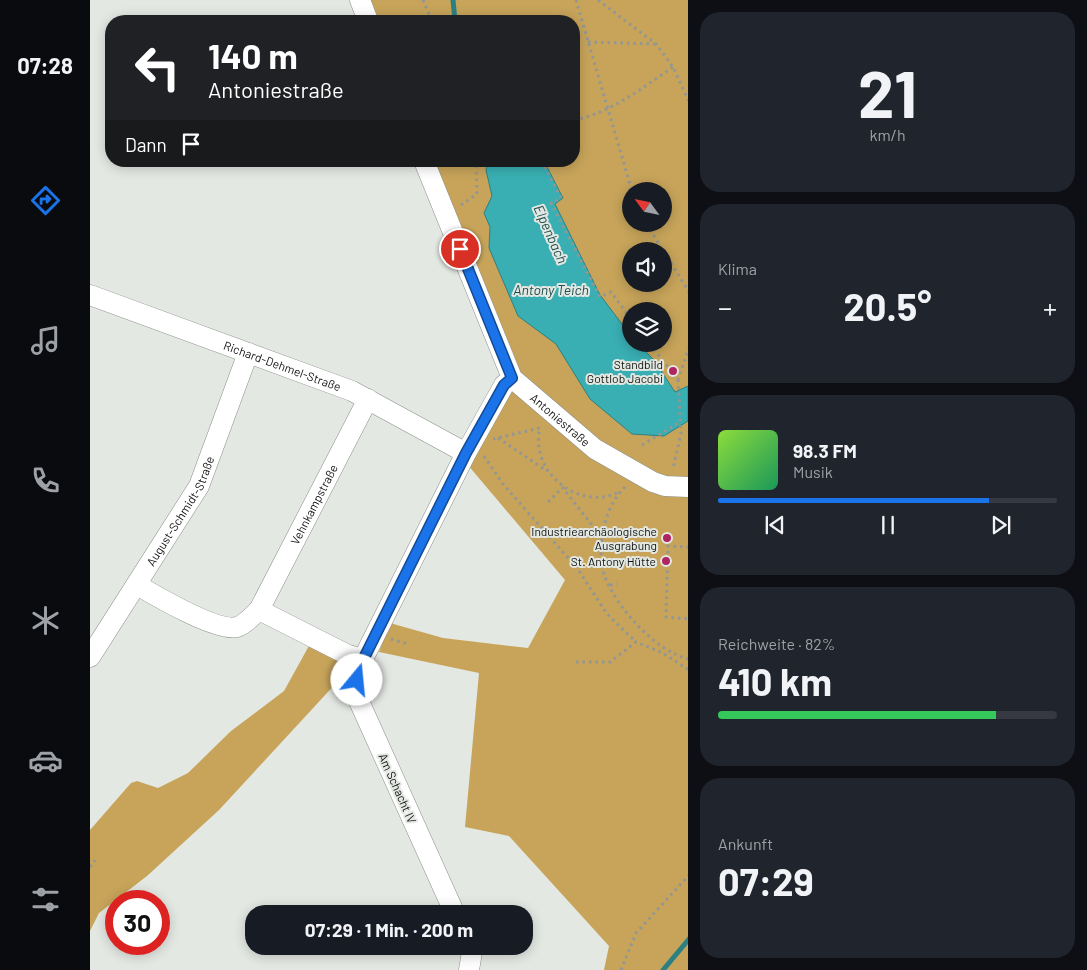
<!DOCTYPE html>
<html lang="de">
<head>
<meta charset="utf-8">
<style>
  :root { --surface:#171b24; --page:#20242c; --text:#f1f3f6; --muted:#9ea1a6; --line:#363941; --accent:#1a73e8 }
  body { margin:0; font-family:Barlow,sans-serif; background:var(--page); color:var(--text); height:100vh; display:flex; flex-direction:column; font-size:19px; white-space:nowrap }
  * { box-sizing:border-box; margin:0 }
  p { font-size:16px; color:var(--muted) }
  .icon { flex:none; width:28px; height:28px; fill:none; stroke:currentColor; stroke-width:2; stroke-linecap:round; stroke-linejoin:round }
  .map { position:relative; flex:1; overflow:hidden }
  .details { display:flex; flex-direction:column; gap:12px; padding:12px; background:#0d0f14; width:399px }
  .details>* { flex:none }
  .top-card { position:absolute; left:15px; top:15px; width:475px; height:152px; border-radius:20px; box-shadow:0 2px 12px #0003; background:#202124; color:#fff; overflow:hidden }
  .needle { width:32px; rotate:303deg }
  .buttons { position:absolute; left:532px; top:182px; display:grid; gap:10px }
  .buttons a { display:grid; place-items:center; width:50px; height:50px; border-radius:50%; background:var(--surface); box-shadow:0 2px 12px #0003; font-size:25px }
  .speed { position:absolute; left:15px; top:890px; display:flex; gap:10px; font-size:25px; font-weight:700; text-align:center }
  .speed>* { display:grid; place-content:center; width:65px; height:65px; border-radius:50%; background:var(--surface); box-shadow:0 2px 12px #0003; line-height:1 }
  .speed .limit { border:8px solid #d22; background:#fff; color:#111 }
  .pin { position:absolute; display:grid; place-items:center; width:42px; height:42px; color:#fff; margin:-21px; border:2px solid #fff; border-radius:50%; box-shadow:0 1px 5px #0007 }
  .me { position:absolute; width:55px; margin:-28px; rotate:17deg; stroke-linejoin:round; filter:drop-shadow(0 0 4px #0008) }
  .turn { display:flex; align-items:center; gap:18px; height:105px; padding:0 20px; font-size:22px }
  .turn .icon { width:65px; height:65px; stroke-width:2.5 }
  .turn b { display:block; font-size:35px; line-height:42px }
  .then { display:flex; align-items:center; height:48px; padding:0 20px; background:#0003; gap:10px; font-size:19px }
  .big { font-size:38px; font-weight:700; line-height:1.1 }
  .details .tile { flex:1; display:flex; flex-direction:column; justify-content:center; gap:8px; min-width:0; padding:0 18px; border-radius:20px; background:var(--page) }
  .details .dial { align-items:center; gap:0 }
  .dial b { font-size:65px; line-height:1 }
  .song { display:flex; align-items:center; gap:15px }
  .cover { width:60px; height:60px; border-radius:8px; background:linear-gradient(135deg,hsl(90 70% 55%),hsl(150 70% 35%)) }
  .played { height:5px; border-radius:2px; background:linear-gradient(90deg,var(--accent) 80%,var(--line) 80%) }
  .keys { display:flex; justify-content:space-around; direction:ltr }
  .heat { display:flex; justify-content:space-between; align-items:center; font-size:28px; direction:ltr }
  .charge { height:8px; border-radius:4px; background:linear-gradient(90deg,#34c759 82%,var(--line) 0) }
  .trip { position:absolute; left:155px; top:905px; width:288px; height:50px; border-radius:20px; background:var(--surface); box-shadow:0 2px 12px #0003; font-weight:700; line-height:50px; text-align:center }
  main { display:flex; flex:1; min-height:0 }
  .tabs { display:flex; flex-direction:column; width:90px; justify-content:space-around; align-items:center; background:#090b0e; color:var(--muted) }
  .tabs .icon { width:35px; height:35px }
  .tabs .selected { color:var(--accent) }
  .tabs b { font-size:22px; color:var(--text) }
  .map>svg:first-child { display:block }
  .forest { fill:#c7a45a; fill-rule:evenodd }
  .water { fill:#39afb3; stroke:#2d8082 }
  .lines { fill:none; stroke-linecap:round; stroke-linejoin:round }
  .stream { stroke:#2d8082; stroke-width:5 }
  .minor-casing { stroke:#8c908c; stroke-width:21 }
  .path { stroke:#939692; stroke-width:3; stroke-dasharray:2.5 4; stroke-linecap:butt }
  .minor { stroke:#fff; stroke-width:20 }
  .route-casing { stroke:#114b97; stroke-width:12 }
  .route { stroke:#1a73e8; stroke-width:9 }
  .poi-dot { fill:#b02462; stroke:#e4e8e3; stroke-width:2 }
  .labels { text-anchor:middle; dominant-baseline:central; stroke-width:4; stroke-linejoin:round; paint-order:stroke }
  .poi-label { font-size:12px; fill:#121311; stroke:#e4e8e3; text-anchor:end }
  .street-label { font-size:12px; fill:#121311; stroke:#e4e8e3 }
  .water-label { font-size:14px; font-style:italic; fill:#1d4f50; stroke:#e4e8e3 }
</style>
</head>
<body>
<main>
<nav class="tabs">
<b>07:28</b>
<svg class="icon selected" aria-label="directions" viewBox="0 0 24 24"><path d="M12 3l9 9-9 9-9-9zM9 14v-3h6M13 9l2 2-2 2"/></svg>
<svg class="icon" aria-label="music" viewBox="0 0 24 24"><path d="M9 18V5l10-2v13"/><circle cx="6" cy="18" r="3"/><circle cx="16" cy="16" r="3"/></svg>
<svg class="icon" aria-label="phone" viewBox="0 0 24 24"><path d="M5 4h4l2 5-3 2q2 4 5 5l2-3 5 2v4C11 20 4 13 5 4z"/></svg>
<svg class="icon" aria-label="climate" viewBox="0 0 24 24"><path d="M12 3v18M4 7l16 10M4 17L20 7"/></svg>
<svg class="icon" aria-label="car" viewBox="0 0 24 24"><path d="M5 17H2v-5l4-1 3-4h7l3 4 3 1v5h-3M9 17h6M6 11h13"/><circle cx="7" cy="17" r="2"/><circle cx="17" cy="17" r="2"/></svg>
<svg class="icon" aria-label="filters" viewBox="0 0 24 24"><path d="M4 7h16M4 17h16"/><circle cx="9" cy="7" r="2"/><circle cx="15" cy="17" r="2"/></svg>
</nav>
<div class="map">
<svg width="599" height="970" viewBox="0 0 599 970">
  <rect width="100%" height="100%" fill="#e4e8e3"/>
  <path class="forest" d="M274,0h324v970h-84l5,-24 -100,-110 -44,-9 14,-154 -100,-21 11,-29 53,15 85,10 37,-68 -98,-116 50,-90 -87,-213h144v-140h-202zM541,191h33v33h-33zM541,251h33v33h-33zM541,311h33v33h-33z
    M220,644l35,18 -6,18 -120,130 -72,66 -48,37 -9,18v-101l41,-47 6,-2 21,7 30,-15 43,-42 53,-40z"/>
  <path class="water" d="M398,161h56l19,37 -8,6 45,91 31,41v8h7l16,16 21,32 13,-6v35l-24,15 -32,-2 -42,-35 -34,-55 -38,-28 -29,-68 1,-21 -6,-14 8,-17 -6,-26z"/>
  <g class="lines">
    <path class="stream" d="M363,0l2,21
      M573,970l26,-31"/>
    <g class="minor-casing">
      <g id="minor">
        <path d="M270,0l8,21"/>
        <path id="s1" d="M334,161l88,217 83,71 58,33 12,4 24,1"/>
        <path id="s2" d="M0,295l262,96 114,62"/>
        <path d="M47,585c19,11 80,47 100,42 8,-2 16,-12 22,-17l89,45 15,4"/>
        <path id="s3" d="M169,610l109,-211"/>
        <path id="s4" d="M0,657l109,-171 49,-133"/>
        <path d="M365,914l-97,-215 -1,-19 6,-21 103,-206 38,-68 8,-7"/>
        <path d="M379,946l3,6 -3,18"/>
      </g>
    </g>
    <path class="path" d="M333,0l9,21
      M486,0l56,191
      M508,0l58,44 17,23 16,35
      M498,42l67,2
      M484,120c37,-7 68,-32 99,-53
      M452,161l19,37 -10,5 49,94 11,-5 20,27
      M371,205l16,-11 -1,-33
      M557,224l16,27
      M574,252l25,40
      M560,344l28,36 3,54 -8,34
      M588,380l11,-32
      M408,438l49,33
      M403,439l47,-11c-11,42 37,83 77,65
      M552,445l38,-23
      M394,456l19,28 74,84 30,46 29,28
      M472,487l41,52
      M535,487c-21,19 -30,64 -20,90 12,31 51,75 84,82
      M458,502l14,-14
      M599,547l-21,-1 -2,71 23,2
      M520,585l7,-1
      M301,639l17,5
      M486,662h34l26,-20 27,11 26,17
      M0,867l5,-7
      M531,970l15,-37 53,-58"/>
    <use href="#minor" class="minor"/>
  </g>
  <g class="lines">
    <g class="route-casing">
      <path id="route" d="M267,680l6,-20 103,-207 38,-68 8,-7 -52,-129"/>
    </g>
    <use href="#route" class="route"/>
  </g>
  <g class="poi-dot">
    <circle cx="583" cy="371" r="5"/>
    <circle cx="577" cy="538" r="5"/>
    <circle cx="576" cy="561" r="5"/>
  </g>
  <g class="labels">
    <g class="poi-label">
      <text x="573" y="364">Standbild<tspan x="573" dy="14">Gottlob Jacobi</tspan></text>
      <text x="567" y="531">Industriearchäologische<tspan x="567" dy="14">Ausgrabung</tspan></text>
      <text x="566" y="561">St. Antony Hütte</text>
    </g>
    <g class="street-label">
      <text stroke="none"><textPath href="#s2" startOffset="205">Richard-Dehmel-Straße</textPath></text>
      <text stroke="none"><textPath href="#s1" startOffset="298">Antoniestraße</textPath></text>
      <text stroke="none"><textPath href="#s3" startOffset="119">Vehnkampstraße</textPath></text>
      <text stroke="none"><textPath href="#s4" startOffset="172">August-Schmidt-Straße</textPath></text>
      <text transform="translate(308 788) rotate(66)">Am Schacht IV</text>
    </g>
    <g class="water-label">
      <text transform="translate(461 234) rotate(66)">Elpenbach</text>
      <text x="461" y="289">Antony Teich</text>
    </g>
  </g>
</svg>
<div class="buttons">
<a><svg class="needle" viewBox="-14 -14 28 28"><path d="M0-13l5 13h-10z" fill="#e53935"/><path d="M0 13l5-13h-10z" fill="#9ea1a6"/></svg></a>
<a><svg class="icon" aria-label="sound" viewBox="0 0 24 24"><path d="M4 9h4l5-4v14l-5-4H4zM17 9q2 3 0 6"/></svg></a>
<a><svg class="icon" aria-label="layers" viewBox="0 0 24 24"><path d="M12 4l9 5-9 5-9-5zM3 14l9 5 9-5"/></svg></a>
</div>
<div class="speed"><div class="limit">30</div></div>
<div class="pin" style="left:370px;top:249px;background:#d93025"><svg class="icon" aria-label="arrive" viewBox="0 0 24 24"><path d="M6 21V4h12l-3 4 3 4H6"/></svg></div>
<svg class="me" style="left:267px;top:680px" viewBox="-20 -20 40 40"><circle r="19" fill="#fff"/><path d="M0-13L10 11 0 6-10 11z" fill="#1a73e8"/></svg>
<div class="trip">07:29 · 1 Min. · 200 m</div>
<div class="top-card">
<div class="turn"><svg class="icon" aria-label="left" viewBox="0 0 24 24"><path d="M17 20v-9H6M10 6l-5 5 5 5"/></svg><div><b>140 m</b>Antoniestraße</div></div>
<div class="then">Dann<svg class="icon" aria-label="arrive" viewBox="0 0 24 24"><path d="M6 21V4h12l-3 4 3 4H6"/></svg></div>
</div>
</div>
<section class="details">
<div class="tile dial"><b>21</b><p>km/h</p></div>
<div class="tile"><p>Klima</p>
<div class="heat"><a>−</a><b class="big">20.5°</b><a>+</a></div>
</div>
<div class="tile">
<div class="song"><i class="cover"></i><div><b>98.3 FM</b><p>Musik</p></div></div>
<div class="played"></div>
<div class="keys"><svg class="icon" aria-label="previous" viewBox="0 0 24 24"><path d="M18 5L8 12l10 7zM5 5v14"/></svg><svg class="icon" aria-label="pause" viewBox="0 0 24 24"><path d="M8 5v14M16 5v14"/></svg><svg class="icon" aria-label="next" viewBox="0 0 24 24"><path d="M6 5l10 7-10 7zM19 5v14"/></svg></div>
</div>
<div class="tile"><p>Reichweite · 82%</p><b class="big">410 km</b><div class="charge"></div></div>
<div class="tile"><p>Ankunft</p><b class="big">07:29</b></div>
</section>
</main>
</body>
</html>
